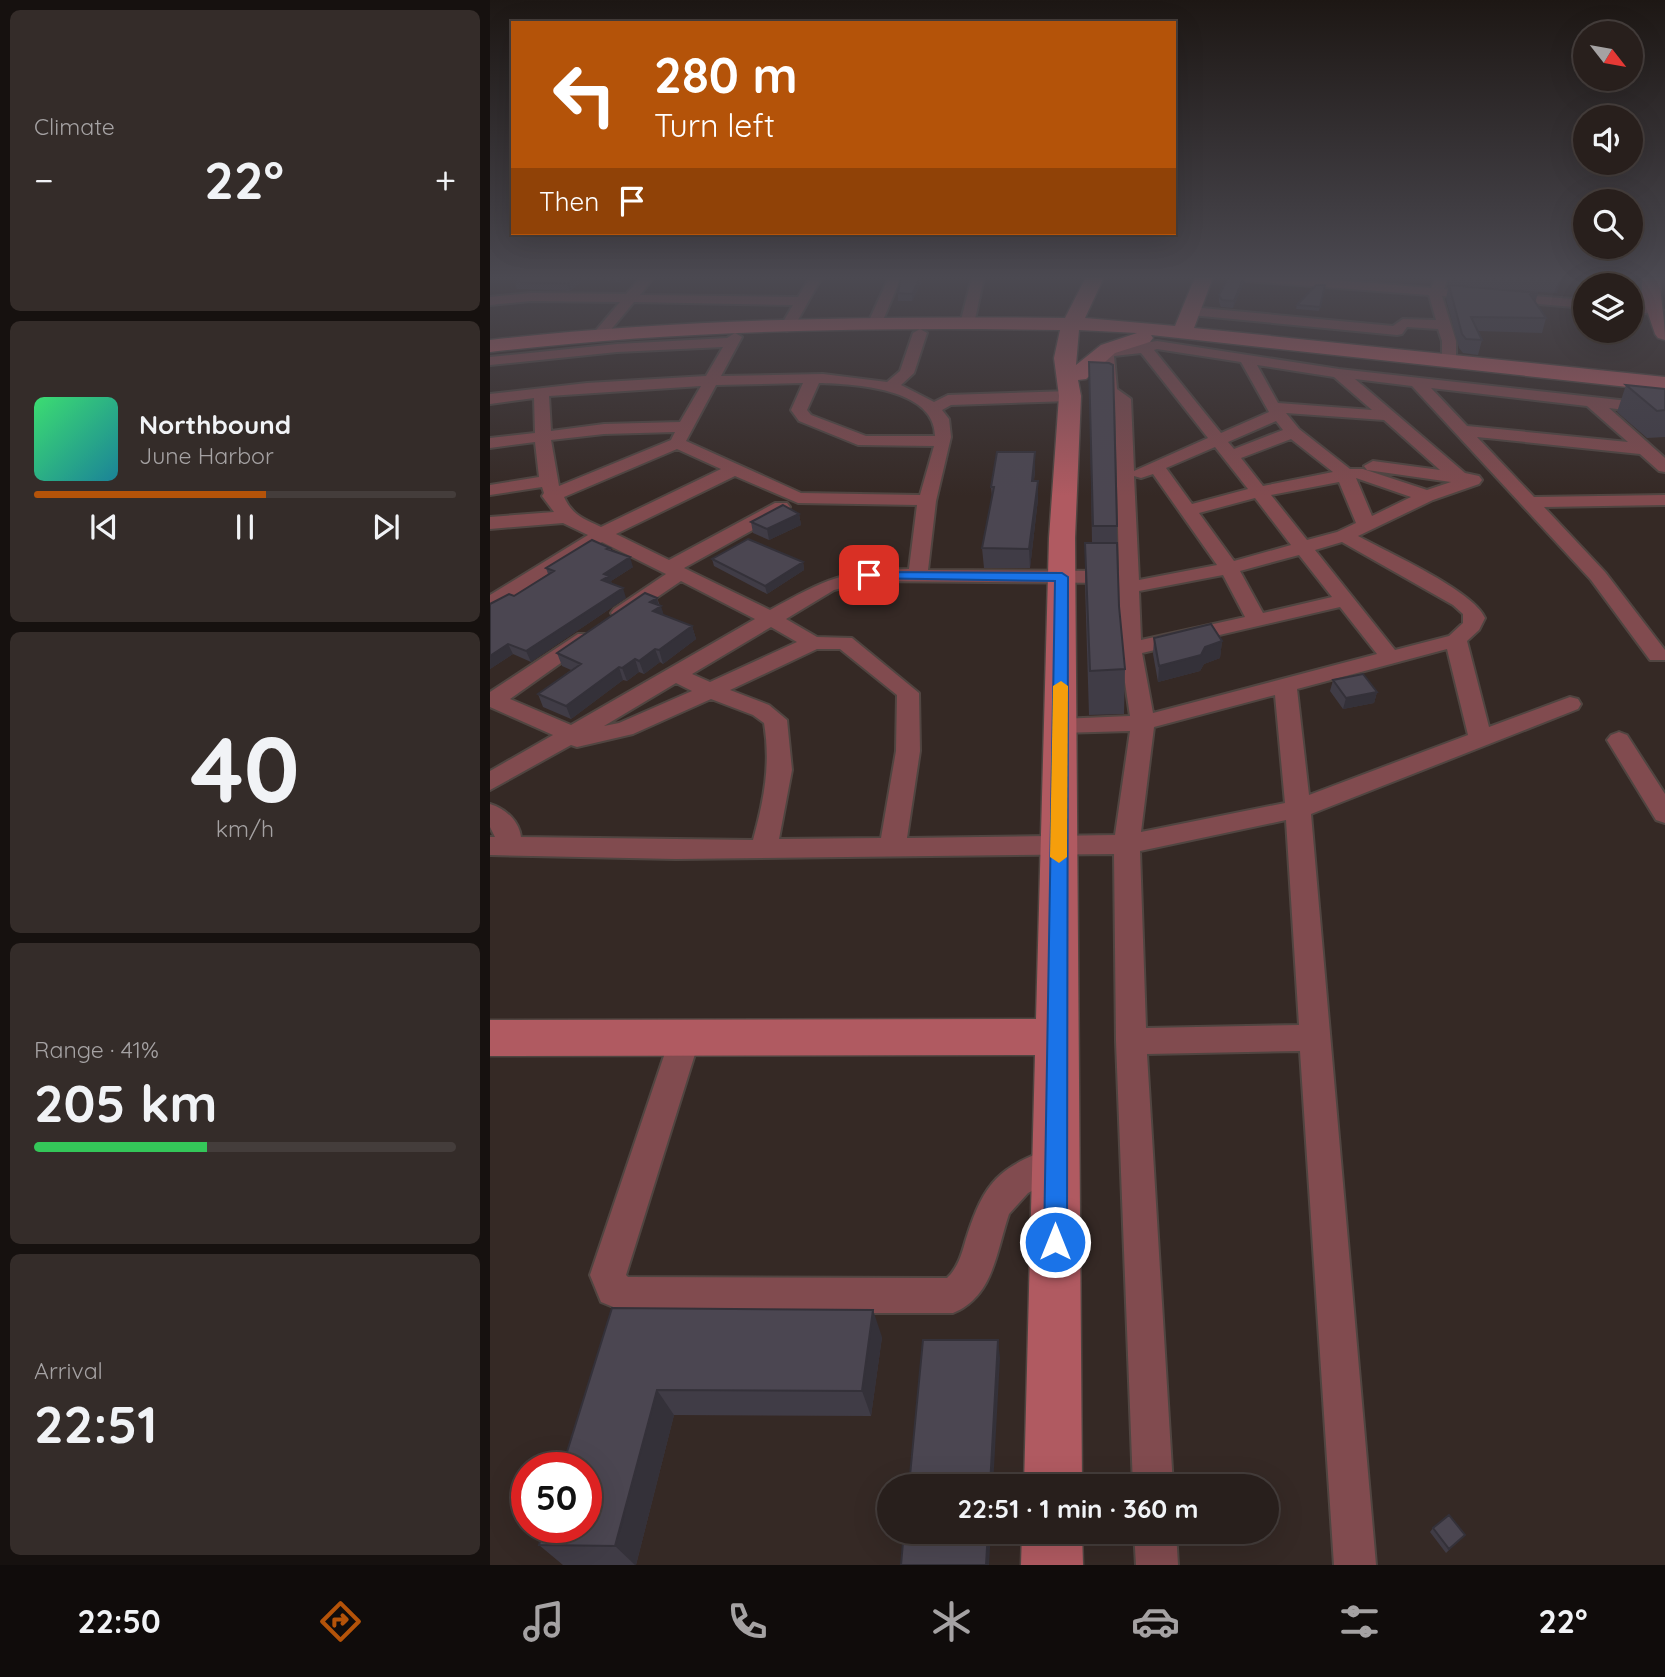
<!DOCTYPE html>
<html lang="en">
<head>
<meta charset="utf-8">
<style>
  :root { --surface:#281f1c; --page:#342c29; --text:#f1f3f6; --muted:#a5a2a3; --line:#443d3b; --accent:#b45309 }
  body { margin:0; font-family:Quicksand,sans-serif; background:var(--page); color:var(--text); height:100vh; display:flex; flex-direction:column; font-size:26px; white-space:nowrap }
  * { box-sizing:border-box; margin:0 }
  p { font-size:23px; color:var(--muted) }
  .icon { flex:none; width:38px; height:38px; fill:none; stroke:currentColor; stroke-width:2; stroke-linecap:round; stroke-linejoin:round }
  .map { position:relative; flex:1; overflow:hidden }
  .drawer { display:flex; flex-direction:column; gap:10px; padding:10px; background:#16110f; width:490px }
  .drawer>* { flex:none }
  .guide { position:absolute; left:21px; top:21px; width:665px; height:214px; border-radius:0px; box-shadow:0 7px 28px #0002,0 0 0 2px var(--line); background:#b45309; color:#fff; overflow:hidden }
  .needle { width:46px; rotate:121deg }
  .tools { position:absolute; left:1083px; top:21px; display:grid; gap:14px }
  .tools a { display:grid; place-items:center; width:70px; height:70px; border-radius:50%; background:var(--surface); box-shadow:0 7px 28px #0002,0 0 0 2px var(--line); font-size:35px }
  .speed { position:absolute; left:21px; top:1452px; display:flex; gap:14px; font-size:35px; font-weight:700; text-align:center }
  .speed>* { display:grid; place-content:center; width:91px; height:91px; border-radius:50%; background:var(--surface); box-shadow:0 7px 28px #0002,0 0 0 2px var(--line); line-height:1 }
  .speed .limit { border:10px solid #d22; background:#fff; color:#111 }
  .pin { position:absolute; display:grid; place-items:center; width:60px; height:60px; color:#fff; margin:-30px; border-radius:14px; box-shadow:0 4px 10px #0006 }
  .me { position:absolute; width:77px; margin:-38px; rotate:0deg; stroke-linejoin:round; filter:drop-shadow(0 0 5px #0008) }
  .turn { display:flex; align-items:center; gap:24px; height:147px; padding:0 28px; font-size:32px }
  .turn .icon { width:91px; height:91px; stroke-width:2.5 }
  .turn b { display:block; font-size:49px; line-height:60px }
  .then { display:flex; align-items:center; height:66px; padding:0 28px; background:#0003; gap:14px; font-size:26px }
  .big { font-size:52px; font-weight:700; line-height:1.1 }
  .drawer .widget { flex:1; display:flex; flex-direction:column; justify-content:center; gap:10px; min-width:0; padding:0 24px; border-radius:10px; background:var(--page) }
  .drawer .dial { align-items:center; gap:0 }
  .dial b { font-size:91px; line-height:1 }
  .song { display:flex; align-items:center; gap:21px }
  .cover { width:84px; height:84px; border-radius:10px; background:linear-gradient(135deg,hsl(140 70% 55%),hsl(190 70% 35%)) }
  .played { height:7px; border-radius:4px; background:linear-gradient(90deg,var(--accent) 55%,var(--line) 55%) }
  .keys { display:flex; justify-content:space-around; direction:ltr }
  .heat { display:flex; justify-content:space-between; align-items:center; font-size:38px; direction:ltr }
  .charge { height:10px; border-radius:5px; background:linear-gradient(90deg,#34c759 41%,var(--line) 0) }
  .trip { position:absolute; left:387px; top:1474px; width:402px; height:70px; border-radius:35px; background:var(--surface); box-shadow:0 7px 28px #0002,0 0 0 2px var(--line); font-weight:700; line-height:70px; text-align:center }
  .menu { display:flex; height:112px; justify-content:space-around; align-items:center; background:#100c0b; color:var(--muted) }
  .menu .icon { width:49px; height:49px }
  .menu .current { color:var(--accent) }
  .menu b { font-size:32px; color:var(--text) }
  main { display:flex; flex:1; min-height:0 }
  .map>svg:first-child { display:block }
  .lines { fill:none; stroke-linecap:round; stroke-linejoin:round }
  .street-casing { stroke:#504541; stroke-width:4 }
  .secondary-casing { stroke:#504541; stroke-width:3 }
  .street { fill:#814b4f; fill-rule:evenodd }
  .secondary { fill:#b05a61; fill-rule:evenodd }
  .wall { fill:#403c46 }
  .shaded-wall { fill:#343139 }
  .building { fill:#4b4651; stroke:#343139; stroke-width:2 }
  .route { fill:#1a73e8; stroke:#114b97; stroke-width:2 }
  .slow { fill:#f59e0b }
</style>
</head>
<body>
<main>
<section class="drawer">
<div class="widget"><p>Climate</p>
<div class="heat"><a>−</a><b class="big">22°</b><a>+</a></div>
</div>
<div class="widget">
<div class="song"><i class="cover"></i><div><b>Northbound</b><p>June Harbor</p></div></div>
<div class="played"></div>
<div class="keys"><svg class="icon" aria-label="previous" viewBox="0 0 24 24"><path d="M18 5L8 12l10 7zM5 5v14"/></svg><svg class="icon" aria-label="pause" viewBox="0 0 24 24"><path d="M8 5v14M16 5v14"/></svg><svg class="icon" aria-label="next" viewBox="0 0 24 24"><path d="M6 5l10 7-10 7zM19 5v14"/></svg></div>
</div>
<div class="widget dial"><b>40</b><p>km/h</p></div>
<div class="widget"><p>Range · 41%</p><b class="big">205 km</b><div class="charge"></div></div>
<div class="widget"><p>Arrival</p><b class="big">22:51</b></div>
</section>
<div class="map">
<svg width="1175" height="1565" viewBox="0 0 1175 1565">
  <rect width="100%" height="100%" fill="#352925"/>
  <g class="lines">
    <g class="street-casing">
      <path id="street" d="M151,277h13l-14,18 158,2 12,-20h12l-28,50 -7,4 -7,-4 13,-22 -159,-3 -30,36 -5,1 -7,-4 28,-33 -89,-1 -41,4v-8l41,-4 95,1z
        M399,277h12l-20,48 -2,3h-10l-2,-3z
        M482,277h12l-10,47 -7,4 -7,-4z
        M751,277h54l136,11 5,-11h12l-4,12 142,11v8l-144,-12 14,45v20l-7,4 -7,-4v-20l-4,-12 -31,-2 -5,7 -5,1 -206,-20 -7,-4 7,-4 202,19 10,-7 33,1 -7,-25 -182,-14z
        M1141,304l25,2 7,4 -7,4 -25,-2z
        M430,329l7,4 -13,40 -13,12 33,17 14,-7 122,-4 8,5 -8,5 -119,4 -9,5 7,9 2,18 -15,64 -8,69 191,1 -4,-170 -14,-10 -1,-38 7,-4 50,-8 182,28 326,36v10l-56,-7 56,50v14l-6,-1 -19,-17 -163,-17 57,60 131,-2v10l-121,2 61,65 60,78v10h-15l-59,-80 -179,-194 -57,-7 110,94 14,3 3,4 -3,4 -46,16 -75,36c29,16 116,55 127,82l-6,12 -12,11 22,86 81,-30 8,2 3,5 -3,5 -267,105 65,751h-42l-34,-514 -153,3 26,432h-40l-17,-445 -2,-187 -438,5 -186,-4v-18h5l-5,-10v-23c16,5 29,17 31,33l232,3c11,-40 18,-76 11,-117l-11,-8 -42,-16 -78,35 -56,13 -6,-2 -81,45v-19l63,-36 -63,-28v-15l88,-58h14l4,4 -86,61 61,26 184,-106 -74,-38 -53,36h-14l-3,-4 3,-4 52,-35 -64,-32 -105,66 -7,2v-15l98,-60 -25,-12 -73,6v-12l64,-5 -12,-16 2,-3 -2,-6 -52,8v-10l49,-8 -4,-35 -45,6v-10l45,-5 -1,-35 -44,6v-10l97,-11 119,-7 17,-29 -106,5 -127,13v-8l127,-13 110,-6 8,-5 7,4 -21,39 102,-2 64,8 13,-11 13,-38zM667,349l84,13 28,50 -48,21 -67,-83zM651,353l67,85 -74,33 -3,-72 -14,-10 -3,-33zM767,365l77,12 38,33 -94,-7zM313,383l-12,27 8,11 59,24 76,1 -14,49 -119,-2 -115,-52 30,-56zM329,383c35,1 116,5 116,53h-69l-55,-21 -4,-5zM211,386l-21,36 -76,2 -53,7 -2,-35zM941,388l156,18 41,36 -161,-16zM796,413l98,7 56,50 -67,-9 -9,5 3,4 84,12 -24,8 -64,-21h-13l-51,-40zM786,421l7,9 -49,19 -6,-7zM185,432l-4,8 -112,46 -8,-46 53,-6zM801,439l42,33 -70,14 -22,-28zM725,447l33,42 -56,15 -26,-36zM187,449l44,20 -120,58c-17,-8 -29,-12 -37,-30zM663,474l64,91 -78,15 -5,-104 7,2zM245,476l63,27 119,2 -8,64c-63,0 -85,11 -139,41l-86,-42 103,-57 3,-4 -3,-4h-12l-106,57 -53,-26zM866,478l55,19 -39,19zM849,482l17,41 -19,9 -30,8 -36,-45zM765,498l36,47 -57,16 -35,-48zM852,542l111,63 10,9v9l-14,13 -54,14 -80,-100zM809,555l33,42 -69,16 -23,-42zM733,575l22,42 -104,23 -2,-49zM379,581l250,2 1,66 10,67 -70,3 -8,2 -4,5 4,5 8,2 70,-2 -15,104 -208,3 13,-87 -1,-58 -67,-55 -35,-1 -31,-18 48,-29zM850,607l37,47 -224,59 -11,-60zM281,627l26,15 -87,40 -18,-8zM327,649h23l57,46 -1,56 -15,87 -102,1 13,-69 -5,-50 -18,-15 -39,-15zM957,649l21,86 -159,60 -12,-106zM186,683l16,8 -73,32 -15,3zM785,695l10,108 -144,29 13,-105zM796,820l13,205 -153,3 -6,-177z
        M1129,732l8,3 38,59v29l-9,-3 -49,-80 4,-5z
        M195,1025l11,4 4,9 -74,237 2,2 319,1c11,-10 15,-25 19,-39 19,-59 32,-71 90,-93l12,4 5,11 -5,11 -40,21 -19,21c-13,38 -15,82 -56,99h-325l-27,-11 -11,-27 80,-237 4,-9z
        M644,1531h42l2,34h-42z"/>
    </g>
    <g class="secondary-casing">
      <path id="secondary" d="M596,277h18l-19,41 90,8 20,-49h18l-19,51 471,49v14l-514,-56 2,3 -3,4 -35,11 -29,26 -8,1 3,16 -6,142 7,948h-58l11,-431 -545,1v-36l546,-1 13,-481 10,-142 -5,-38 6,-28c-190,-3 -382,0 -570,22v-12c190,-22 384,-24 575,-22zM589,330l58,3 -36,12 -25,20z
        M1152,277h18c0,22 5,41 5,63l-7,-2 -3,-4 -13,-38z
        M532,1531h60l1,34h-62z"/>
    </g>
    <use href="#street" class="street"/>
    <use href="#secondary" class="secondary"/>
  </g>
  <path class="wall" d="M30,277h107l-6,5 -37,-3 -14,12 -53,-2 -2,-7z
    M411,277h23l-12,24h-14v-8z
    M755,277l-1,5 -11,26 -12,-1 -2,-5v-7z
    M849,277h30l-2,3 -28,-2z
    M960,277h114l-2,1 -5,15 -48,-3 29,3 -3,9 11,16 -4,15 -64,-2 4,9 -4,15 -15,-2 -4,-5 -13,-49z
    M835,285l-6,26 -23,-2 1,-4z
    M599,362l28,164 2,80 6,63 -1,45 -35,1 -4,-130v-42h7z
    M1136,385l39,4v48l-18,1 -30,-26z
    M545,452v18l-1,11h4v18l-8,69h-46l-2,-20 10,-51 -1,-10z
    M309,514l2,11 -32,15 -16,-7 -2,-11z
    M120,548l2,3 21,16 -22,14 1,3 14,14 -95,64 -18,-8 -23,15v-65l24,-8 34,-22 -2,-6z
    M222,559l91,3 1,8 -37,24 -53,-28z
    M167,598l7,18 28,10 4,13 -33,25 -3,-2 -16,12 -5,-2 -12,9 -4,-1 -52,39 -28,-12 -5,-13 33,-24 -9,-4 -5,-13z
    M664,638l68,3 -2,17 -16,6 -4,7 -42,11 -5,-28z
    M843,680l44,12 -3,11 -31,6 -13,-18z
    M122,1308l270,29 -11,79 -197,-1 -38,150h-73l-24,-20z
    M943,1528l32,7 -19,18 -16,-21z"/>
  <path class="shaded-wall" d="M86,277h7l1,2 -14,12 -2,-7z
    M129,277h8l-6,5z
    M430,277h4l-12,24v-7z
    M755,277l-1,5 -11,26 1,-7z
    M1039,293h9l-4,13z
    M545,452v18l-3,29v-18z
    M548,481v18l-8,69 -1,-19z
    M309,514l2,11 -32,15 -2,-11z
    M140,557l3,10 -22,14 2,5 -11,-6 2,-6z
    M313,562l1,8 -37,24 -2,-8z
    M133,588l3,10 -95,64 -5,-11z
    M167,598l2,9 2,-1 4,13 -8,5 -7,-22z
    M202,626l4,13 -33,25 -4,-14z
    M732,641l-2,17 -16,6 -4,7 -42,11 1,-16z
    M18,644l5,10 -23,15v-13z
    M165,649l5,13 -16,12 -5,-13z
    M145,659l4,13 -12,9 -5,-13z
    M129,667l4,13 -52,39 -5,-13z
    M887,692l-3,11 -31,6 3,-11z
    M383,1310l9,27 -11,79 -9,-25z
    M508,1340l2,18 -7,128h-3z
    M167,1390l17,25 -38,150h-1l-20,-19z
    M498,1531h3l-2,34h-3z"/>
  <path class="building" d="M30,277h56l-8,7 -53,-2z
    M411,277h19l-8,17 -14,-1z
    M739,277h15l-10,24 -12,-1 -3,-5z
    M826,285h9l-5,22 -23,-2z
    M959,285l89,8h-9l17,25 -75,-1 11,23 -16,-1 -4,-5z
    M599,362l20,1 4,2 4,161h-24z
    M1136,385l39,4v21l-8,1z
    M507,452h38l-3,29h6l-9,68 -47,-1 12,-61h-3z
    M293,505l16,9 -32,15 -16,-7z
    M258,539l55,23 -38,24 -53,-27z
    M102,540l18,8 -3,1 23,8 -26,17 5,2 -7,4 21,8 -97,63 -18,-7 -18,12v-52l19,-10 5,2 40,-25 -8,-3z
    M595,543h32l2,63 6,63 -35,2z
    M155,593l12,5 -7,4 11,4 -8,5 39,15 -33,24 -4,-1 -16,12 -4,-2 -13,9 -3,-1 -53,39 -28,-12 43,-30 -24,-11z
    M721,624l11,17 -17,6 -4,8 -42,11 -5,-28z
    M873,674l14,18 -31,6 -13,-18z
    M122,1308l261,2 -11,81 -205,-1 -42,156 -76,-1 5,-17h42v-60h-24z
    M433,1340h75l-8,146h-81z
    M959,1515l16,20 -16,14 -16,-21z
    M414,1531h84l-2,34h-85z"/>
  <linearGradient id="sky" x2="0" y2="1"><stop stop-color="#1d1714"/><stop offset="0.56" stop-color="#4b4951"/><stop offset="1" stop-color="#4b4951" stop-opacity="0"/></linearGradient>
  <rect width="1175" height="496" fill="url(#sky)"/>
  <path class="route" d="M379,572l193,1 6,4 -1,665 -4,8 -8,4 -8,-4 -3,-8 11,-661 -191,-3 -2,-3z"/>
  <path class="slow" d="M571,681l7,5 -1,171 -8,6 -9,-6 3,-171z"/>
</svg>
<div class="tools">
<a><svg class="needle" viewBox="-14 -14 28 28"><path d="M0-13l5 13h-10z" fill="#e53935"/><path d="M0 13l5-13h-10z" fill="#a5a2a3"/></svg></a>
<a><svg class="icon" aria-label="sound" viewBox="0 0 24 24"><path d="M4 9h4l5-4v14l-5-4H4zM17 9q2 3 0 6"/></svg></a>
<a><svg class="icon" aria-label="search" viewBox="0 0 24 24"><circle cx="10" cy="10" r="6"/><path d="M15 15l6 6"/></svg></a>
<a><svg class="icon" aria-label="layers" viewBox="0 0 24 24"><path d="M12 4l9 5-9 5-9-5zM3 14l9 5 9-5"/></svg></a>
</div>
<div class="speed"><div class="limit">50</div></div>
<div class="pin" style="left:379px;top:575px;background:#d93025"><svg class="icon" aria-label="arrive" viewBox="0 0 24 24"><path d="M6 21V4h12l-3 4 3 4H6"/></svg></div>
<svg class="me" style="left:565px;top:1242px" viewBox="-20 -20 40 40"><circle r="17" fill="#1a73e8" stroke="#fff" stroke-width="3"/><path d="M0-11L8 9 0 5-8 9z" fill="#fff"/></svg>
<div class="trip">22:51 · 1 min · 360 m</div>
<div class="guide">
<div class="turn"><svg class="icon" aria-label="left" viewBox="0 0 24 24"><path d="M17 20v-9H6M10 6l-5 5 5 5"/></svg><div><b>280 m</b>Turn left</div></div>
<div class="then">Then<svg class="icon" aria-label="arrive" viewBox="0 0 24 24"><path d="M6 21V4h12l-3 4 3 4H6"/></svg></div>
</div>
</div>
</main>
<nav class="menu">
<b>22:50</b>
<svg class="icon current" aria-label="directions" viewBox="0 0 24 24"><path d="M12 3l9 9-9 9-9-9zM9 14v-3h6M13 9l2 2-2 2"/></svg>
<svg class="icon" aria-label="music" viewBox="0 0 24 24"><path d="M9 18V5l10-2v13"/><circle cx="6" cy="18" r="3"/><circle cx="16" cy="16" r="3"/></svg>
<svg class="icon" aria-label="phone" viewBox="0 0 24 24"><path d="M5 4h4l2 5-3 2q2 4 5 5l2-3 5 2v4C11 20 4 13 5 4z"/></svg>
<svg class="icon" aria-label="climate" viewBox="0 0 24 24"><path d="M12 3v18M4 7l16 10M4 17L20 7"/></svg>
<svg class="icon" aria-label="car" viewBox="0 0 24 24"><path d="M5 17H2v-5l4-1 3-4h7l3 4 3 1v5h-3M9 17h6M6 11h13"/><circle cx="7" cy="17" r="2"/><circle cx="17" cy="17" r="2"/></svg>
<svg class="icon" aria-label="filters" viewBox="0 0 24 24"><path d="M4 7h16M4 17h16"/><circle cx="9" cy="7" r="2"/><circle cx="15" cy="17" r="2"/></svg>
<b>22°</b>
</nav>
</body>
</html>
